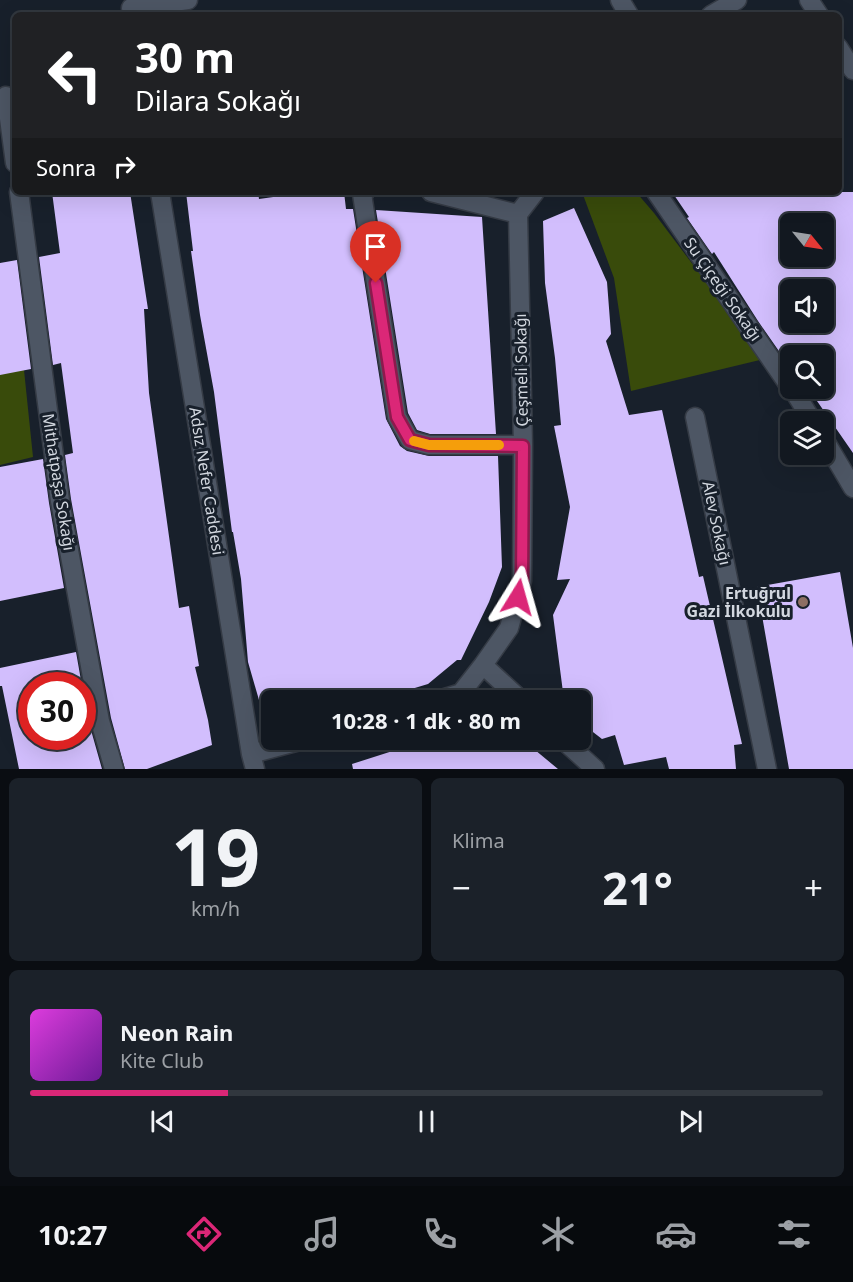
<!DOCTYPE html>
<html lang="tr">
<head>
<meta charset="utf-8">
<style>
  :root { --surface:#121820; --page:#1b2129; --text:#f1f3f6; --muted:#9ca0a5; --line:#31373e; --accent:#db2777 }
  body { margin:0; font-family:"Noto Sans",sans-serif; background:var(--page); color:var(--text); height:100vh; display:flex; flex-direction:column; font-size:22px; white-space:nowrap }
  * { box-sizing:border-box; margin:0 }
  p { font-size:20px; color:var(--muted) }
  .icon { flex:none; width:33px; height:33px; fill:none; stroke:currentColor; stroke-width:2; stroke-linecap:round; stroke-linejoin:round }
  .map { position:relative; height:769px; overflow:hidden }
  .panel { display:flex; flex-direction:column; gap:9px; padding:9px; background:#0a0d12; flex:1 }
  .panel>* { flex:none }
  .banner { position:absolute; left:12px; top:12px; width:830px; height:183px; border-radius:9px; box-shadow:0 6px 24px #0002,0 0 0 2px var(--line); background:#202124; color:#fff; overflow:hidden }
  .needle { width:39px; rotate:120deg }
  .tools { position:absolute; left:780px; top:213px; display:grid; gap:12px }
  .tools a { display:grid; place-items:center; width:54px; height:54px; border-radius:9px; background:var(--surface); box-shadow:0 6px 24px #0002,0 0 0 2px var(--line); font-size:30px }
  .speed { position:absolute; left:18px; top:672px; display:flex; gap:12px; font-size:30px; font-weight:700; text-align:center }
  .speed>* { display:grid; place-content:center; width:78px; height:78px; border-radius:50%; background:var(--surface); box-shadow:0 6px 24px #0002,0 0 0 2px var(--line); line-height:1 }
  .speed .limit { border:9px solid #d22; background:#fff; color:#111 }
  .pin { position:absolute; display:grid; place-items:center; width:51px; height:51px; color:#fff; margin:-62px -26px; border-radius:50% 50% 50% 0; rotate:-45deg; box-shadow:0 0 6px #0007 }
  .pin .icon { rotate:45deg }
  .me { position:absolute; width:66px; margin:-33px; rotate:8deg; stroke-linejoin:round; filter:drop-shadow(0 0 4px #0008) }
  .turn { display:flex; align-items:center; gap:21px; height:126px; padding:0 24px; font-size:27px }
  .turn .icon { width:78px; height:78px; stroke-width:2.5 }
  .turn b { display:block; font-size:42px; line-height:51px }
  .then { display:flex; align-items:center; height:57px; padding:0 24px; background:#0003; gap:12px; font-size:22px }
  .big { font-size:45px; font-weight:700; line-height:1.1 }
  .panel .tile { flex:1; display:flex; flex-direction:column; justify-content:center; gap:9px; min-width:0; padding:0 21px; border-radius:9px; background:var(--page) }
  .panel .dial { align-items:center; gap:0 }
  .dial b { font-size:78px; line-height:1 }
  .song { display:flex; align-items:center; gap:18px }
  .cover { width:72px; height:72px; border-radius:9px; background:linear-gradient(135deg,hsl(300 70% 55%),hsl(280 70% 35%)) }
  .played { height:6px; border-radius:3px; background:linear-gradient(90deg,var(--accent) 25%,var(--line) 25%) }
  .keys { display:flex; justify-content:space-around; direction:ltr }
  .heat { display:flex; justify-content:space-between; align-items:center; font-size:33px; direction:ltr }
  .panel .tiles { flex:1; display:grid; gap:9px; grid-template-columns:1fr 1fr }
  .tile:last-child { grid-column:span 2 }
  .trip { position:absolute; left:261px; top:690px; width:330px; height:60px; border-radius:9px; background:var(--surface); box-shadow:0 6px 24px #0002,0 0 0 2px var(--line); font-weight:700; line-height:60px; text-align:center }
  .tabs { display:flex; height:96px; justify-content:space-around; align-items:center; background:#070a0d; color:var(--muted) }
  .tabs .icon { width:42px; height:42px }
  .tabs .selected { color:var(--accent) }
  .tabs b { font-size:27px; color:var(--text) }
  .map>svg:first-child { display:block }
  .green { fill:#394b0b }
  .building { fill:#d2befd; fill-rule:evenodd }
  .lines { fill:none; stroke-linecap:round; stroke-linejoin:round }
  .minor-casing { stroke:#353b45; stroke-width:21 }
  .minor { stroke:#4d5664; stroke-width:18 }
  .route-casing { stroke:#8e194d; stroke-width:15 }
  .route { stroke:#db2777; stroke-width:10 }
  .slow { stroke:#f59e0b; stroke-width:10 }
  .education-dot { fill:#8d6e63; stroke:#18202b; stroke-width:2 }
  .labels { text-anchor:middle; dominant-baseline:central; stroke-width:6; stroke-linejoin:round; paint-order:stroke }
  .street-label { font-size:16px; fill:#d2d7df; stroke:#18202b }
  .poi-label { font-size:16px; font-weight:bold; fill:#d2d7df; stroke:#18202b; text-anchor:end }
</style>
</head>
<body>
<div class="map">
<svg width="853" height="769" viewBox="0 0 853 769">
  <rect width="100%" height="100%" fill="#18202b"/>
  <path class="green" d="M582,192h54l18,21 110,146 -133,32 -17,-113z
    M24,370l9,87 -33,8v-91z"/>
  <path class="building" d="M52,192h78l18,117h-4l5,84 30,215 10,-2 10,60 -4,1 13,53 4,25 -65,24h-22l-14,-51 -40,-219 -6,-44 8,-2 -12,-90 -8,2 -14,-108 21,-4z
    M186,192h72l1,7 50,-7h35l2,17h7l33,210 14,27 7,5 22,5h69l4,111 -13,35 -28,58h-4l-29,24 -53,16h-10l-3,-12 -34,12h-69l-11,-38 -7,-83 -8,-47h-1l-18,-140 -14,-77 -9,-64h2z
    M672,192h181v261l-45,-65h16v-32h-34v11l-32,-46 -44,-69 -2,2 -25,-36 2,-1zM790,224h34v32h-34zM790,290h34v32h-34z
    M574,208l33,74 4,52 -5,7 23,74 33,-5 37,167 4,-1 39,168 -8,1 2,24h-67l-3,-12 -42,8 -9,-30 -13,4 -22,-17v-22h-16l-11,-85 17,-36 -13,1 13,-73 -16,-81 7,-1 -6,-67 -10,-75 -2,-62z
    M376,210l106,7 14,217h-66l-13,-4 -9,-17z
    M17,260l14,109 -31,6v-112z
    M43,459l6,44 15,85 -64,13v-134z
    M840,572l13,76v121h-64l-32,-182z
    M76,652l6,34h-50v50h50v-48l7,35 13,46h-83l-17,-83h-2v-18z
    M427,740h96l35,29h-205l-1,-5z"/>
  <g class="lines">
    <g class="minor-casing">
      <path id="minor" d="M620,0l9,15
        M809,0l10,15
        M131,8l57,-8
        M711,15l26,-15
        M838,47l15,23
        M6,96l9,67
        M19,192l41,309 40,220 14,48
        M160,192l91,562 4,15
        M365,192l-3,2 35,223 13,23 19,5h94
        M431,192l87,22
        M656,192l134,195
        M792,388l21,34
        M695,417l72,352
        M824,439l29,49
        M483,665l38,35
        M438,700l23,-7 22,-28 26,-37 13,-47 1,-136 -5,-231 17,-22
        M563,740l32,29
        M251,754l52,-14"/>
    </g>
    <use href="#minor" class="minor"/>
  </g>
  <g class="lines">
    <g class="route-casing">
      <path id="route" d="M376,283l21,134 13,23 19,5 94,1 -1,135 -4,16"/>
    </g>
    <use href="#route" class="route"/>
    <path class="slow" d="M414,441l15,4h70"/>
  </g>
  <circle class="education-dot" cx="803" cy="602" r="6"/>
  <g class="labels">
    <g class="street-label">
      <text transform="translate(723 289) rotate(55)">Su Çiçeği Sokağı</text>
      <text transform="translate(521 370) rotate(-91)">Çeşmeli Sokağı</text>
      <text transform="translate(207 481) rotate(81)">Adsız Nefer Caddesi</text>
      <text transform="translate(59 482) rotate(81)">Mithatpaşa Sokağı</text>
      <text transform="translate(717 523) rotate(78)">Alev Sokağı</text>
    </g>
    <g class="poi-label">
      <text x="791" y="593">Ertuğrul<tspan x="791" dy="18">Gazi İlkokulu</tspan></text>
    </g>
  </g>
</svg>
<div class="tools">
<a><svg class="needle" viewBox="-14 -14 28 28"><path d="M0-13l5 13h-10z" fill="#e53935"/><path d="M0 13l5-13h-10z" fill="#9ca0a5"/></svg></a>
<a><svg class="icon" aria-label="sound" viewBox="0 0 24 24"><path d="M4 9h4l5-4v14l-5-4H4zM17 9q2 3 0 6"/></svg></a>
<a><svg class="icon" aria-label="search" viewBox="0 0 24 24"><circle cx="10" cy="10" r="6"/><path d="M15 15l6 6"/></svg></a>
<a><svg class="icon" aria-label="layers" viewBox="0 0 24 24"><path d="M12 4l9 5-9 5-9-5zM3 14l9 5 9-5"/></svg></a>
</div>
<div class="speed"><div class="limit">30</div></div>
<div class="pin" style="left:376px;top:283px;background:#d93025"><svg class="icon" aria-label="arrive" viewBox="0 0 24 24"><path d="M6 21V4h12l-3 4 3 4H6"/></svg></div>
<svg class="me" style="left:518px;top:597px" viewBox="-20 -20 40 40"><path d="M0-17L14 15 0 8-14 15z" fill="#db2777" stroke="#fff" stroke-width="4"/></svg>
<div class="trip">10:28 · 1 dk · 80 m</div>
<div class="banner">
<div class="turn"><svg class="icon" aria-label="left" viewBox="0 0 24 24"><path d="M17 20v-9H6M10 6l-5 5 5 5"/></svg><div><b>30 m</b>Dilara Sokağı</div></div>
<div class="then">Sonra<svg class="icon" aria-label="right" viewBox="0 0 24 24"><path d="M7 20v-9h11M14 6l5 5-5 5"/></svg></div>
</div>
</div>
<section class="panel">
<div class="tiles">
<div class="tile dial"><b>19</b><p>km/h</p></div>
<div class="tile"><p>Klima</p>
<div class="heat"><a>−</a><b class="big">21°</b><a>+</a></div>
</div>
<div class="tile">
<div class="song"><i class="cover"></i><div><b>Neon Rain</b><p>Kite Club</p></div></div>
<div class="played"></div>
<div class="keys"><svg class="icon" aria-label="previous" viewBox="0 0 24 24"><path d="M18 5L8 12l10 7zM5 5v14"/></svg><svg class="icon" aria-label="pause" viewBox="0 0 24 24"><path d="M8 5v14M16 5v14"/></svg><svg class="icon" aria-label="next" viewBox="0 0 24 24"><path d="M6 5l10 7-10 7zM19 5v14"/></svg></div>
</div>
</div>
</section>
<nav class="tabs">
<b>10:27</b>
<svg class="icon selected" aria-label="directions" viewBox="0 0 24 24"><path d="M12 3l9 9-9 9-9-9zM9 14v-3h6M13 9l2 2-2 2"/></svg>
<svg class="icon" aria-label="music" viewBox="0 0 24 24"><path d="M9 18V5l10-2v13"/><circle cx="6" cy="18" r="3"/><circle cx="16" cy="16" r="3"/></svg>
<svg class="icon" aria-label="phone" viewBox="0 0 24 24"><path d="M5 4h4l2 5-3 2q2 4 5 5l2-3 5 2v4C11 20 4 13 5 4z"/></svg>
<svg class="icon" aria-label="climate" viewBox="0 0 24 24"><path d="M12 3v18M4 7l16 10M4 17L20 7"/></svg>
<svg class="icon" aria-label="car" viewBox="0 0 24 24"><path d="M5 17H2v-5l4-1 3-4h7l3 4 3 1v5h-3M9 17h6M6 11h13"/><circle cx="7" cy="17" r="2"/><circle cx="17" cy="17" r="2"/></svg>
<svg class="icon" aria-label="filters" viewBox="0 0 24 24"><path d="M4 7h16M4 17h16"/><circle cx="9" cy="7" r="2"/><circle cx="15" cy="17" r="2"/></svg>
</nav>
</body>
</html>
